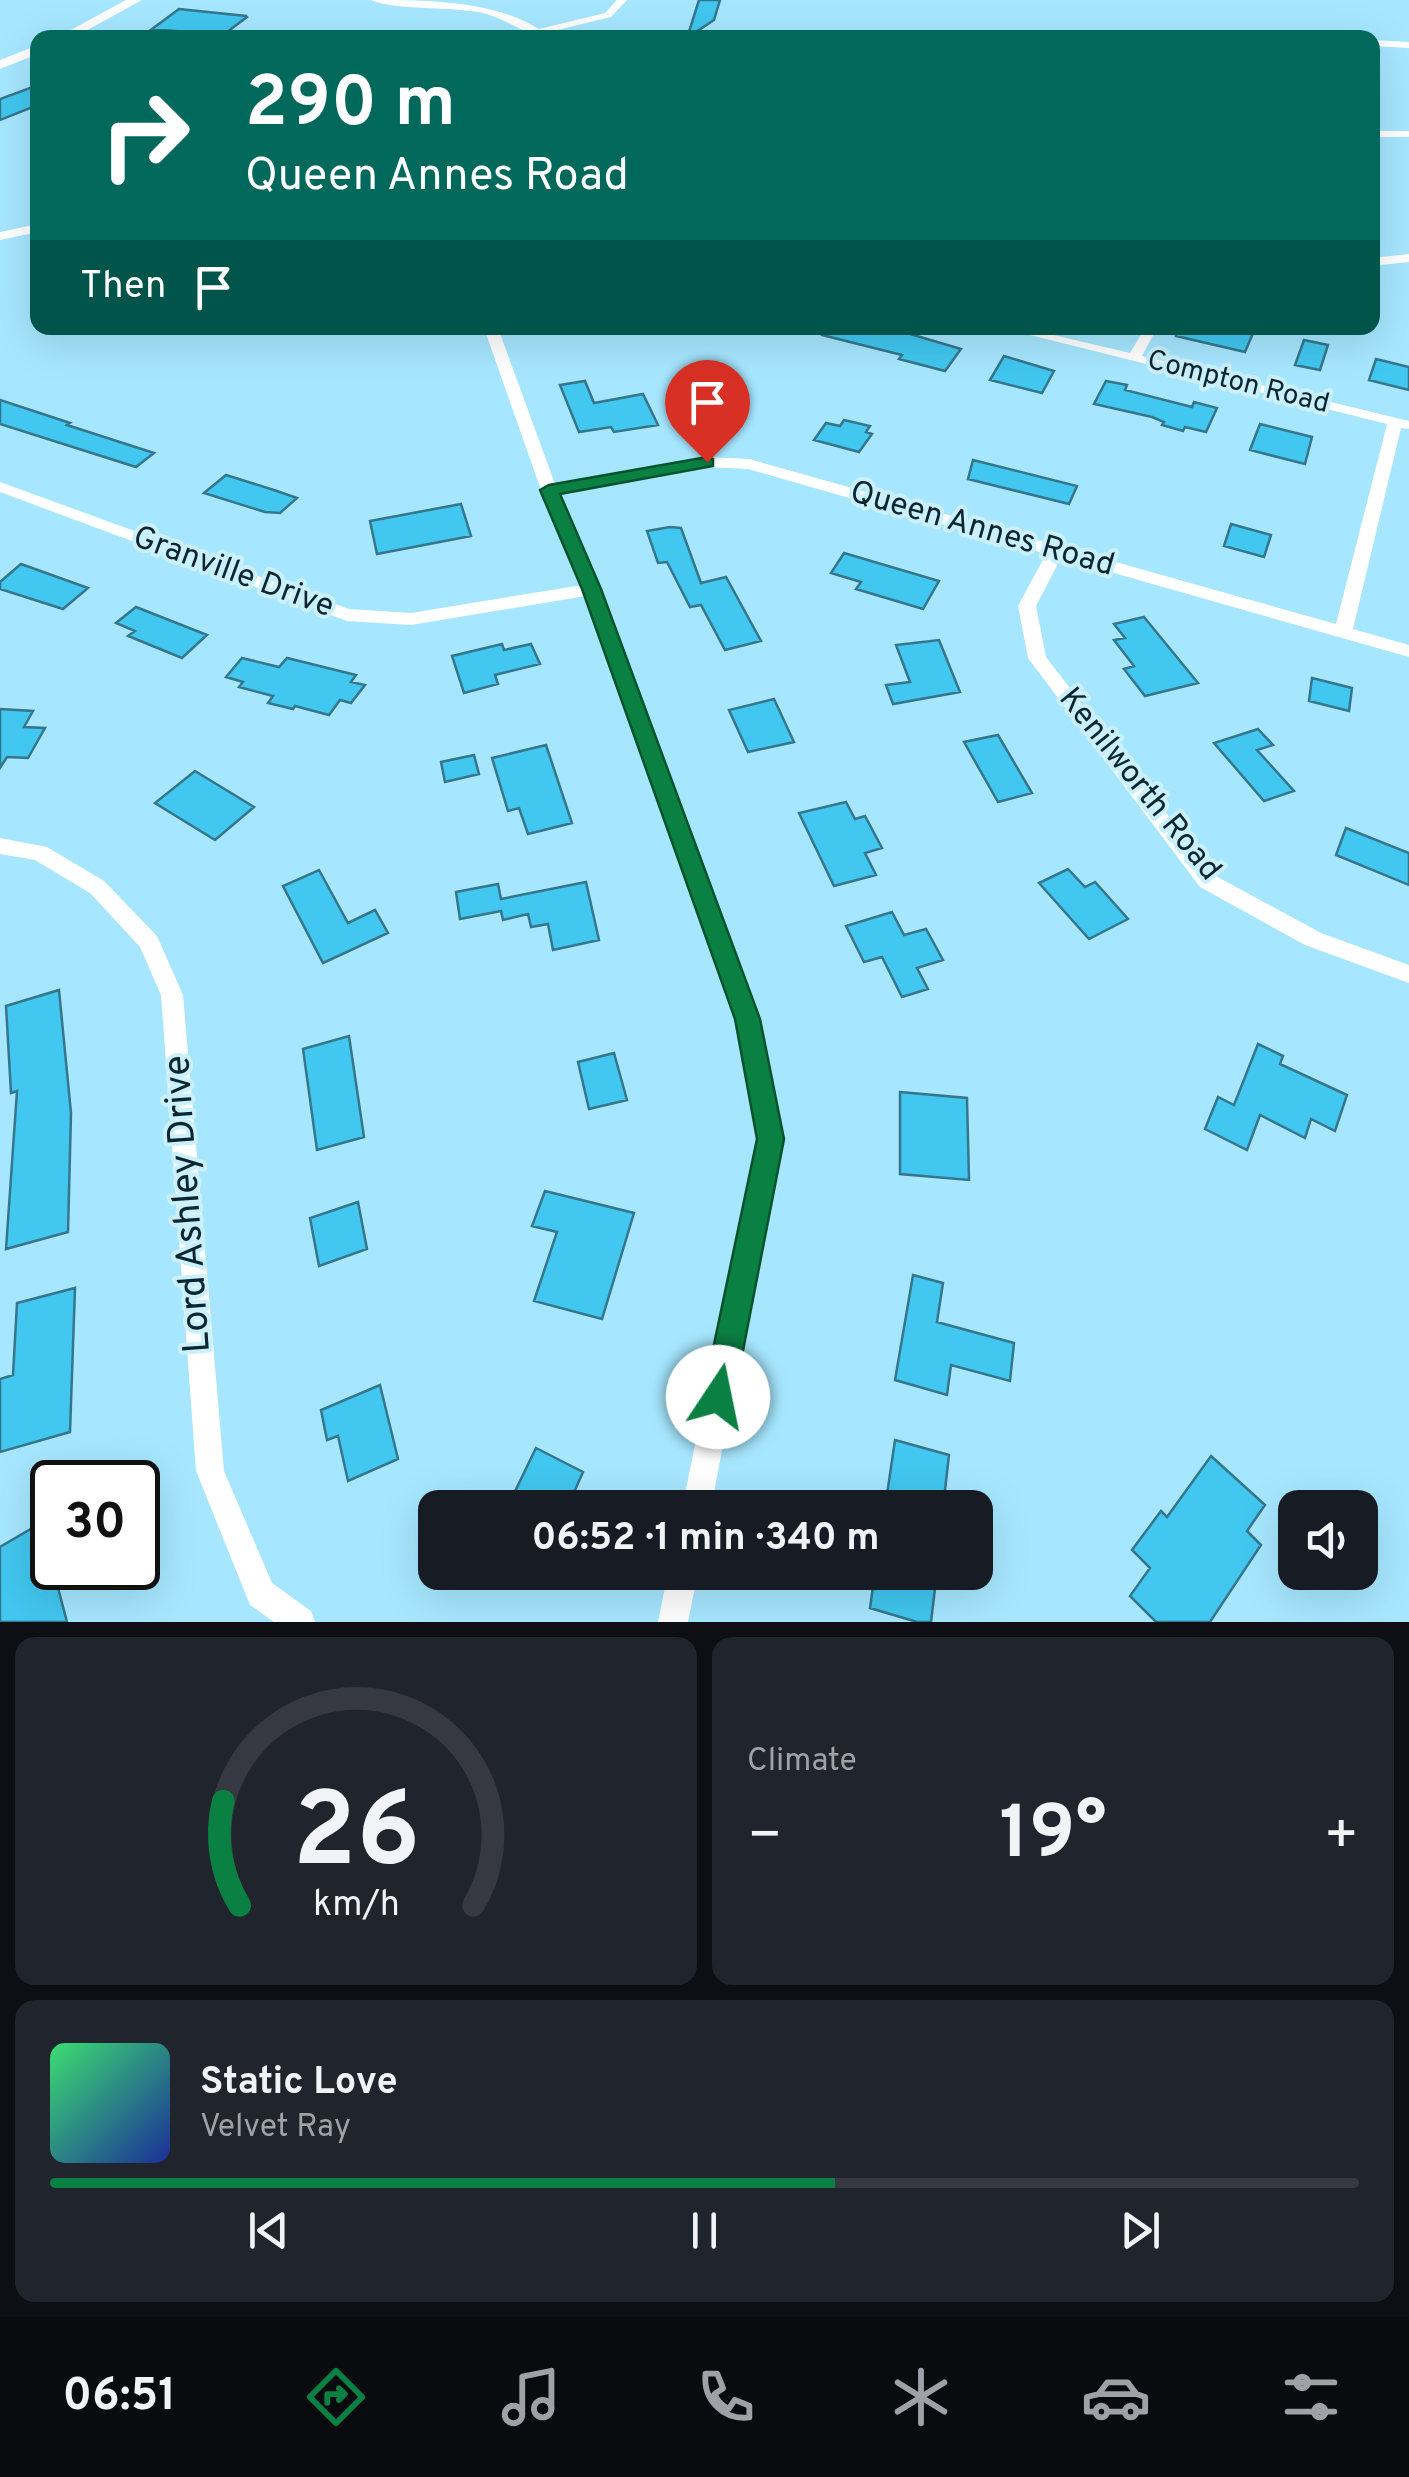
<!DOCTYPE html>
<html lang="en">
<head>
<meta charset="utf-8">
<style>
  :root { --surface:#171b24; --page:#20242c; --text:#f1f3f6; --muted:#9ea1a6; --line:#363941; --accent:#0b8043 }
  body { margin:0; font-family:Overpass,sans-serif; background:var(--page); color:var(--text); height:100vh; display:flex; flex-direction:column; font-size:38px; white-space:nowrap }
  * { box-sizing:border-box; margin:0 }
  p { font-size:32px; color:var(--muted) }
  .icon { flex:none; width:55px; height:55px; fill:none; stroke:currentColor; stroke-width:2; stroke-linecap:round; stroke-linejoin:round }
  .map { position:relative; height:1622px; overflow:hidden }
  .details { display:flex; flex-direction:column; gap:15px; padding:15px; background:#0d0f14; flex:1 }
  .details>* { flex:none }
  .banner { position:absolute; left:30px; top:30px; width:1350px; height:305px; border-radius:20px; box-shadow:0 10px 40px #0002; background:#00695c; color:#fff; overflow:hidden }
  .fabs { position:absolute; left:1278px; top:1490px; display:grid; gap:20px }
  .fabs a { display:grid; place-items:center; width:100px; height:100px; border-radius:20px; background:var(--surface); box-shadow:0 10px 40px #0002; font-size:50px }
  .speed { position:absolute; left:30px; top:1460px; display:flex; gap:20px; font-size:50px; font-weight:700; text-align:center }
  .speed>* { display:grid; place-content:center; width:130px; height:130px; border-radius:50%; background:var(--surface); box-shadow:0 10px 40px #0002; line-height:1 }
  .speed .limit { border:5px solid #111; border-radius:15px; background:#fff; color:#111 }
  .pin { position:absolute; display:grid; place-items:center; width:85px; height:85px; color:#fff; margin:-102px -42px; border-radius:50% 50% 50% 0; rotate:-45deg; box-shadow:0 0 10px #0007 }
  .pin .icon { rotate:45deg }
  .me { position:absolute; width:110px; margin:-55px; rotate:11deg; stroke-linejoin:round; filter:drop-shadow(0 0 8px #0008) }
  .turn { display:flex; align-items:center; gap:35px; height:210px; padding:0 50px; font-size:45px }
  .turn .icon { width:130px; height:130px; stroke-width:2.5 }
  .turn b { display:block; font-size:70px; line-height:85px }
  .then { display:flex; align-items:center; height:95px; padding:0 50px; background:#0003; gap:20px; font-size:38px }
  .big { font-size:75px; font-weight:700; line-height:1.1 }
  .details .widget { flex:1; display:flex; flex-direction:column; justify-content:center; gap:15px; min-width:0; padding:0 35px; border-radius:20px; background:var(--page) }
  .details .dial { align-items:center; gap:0 }
  .dial svg { height:260px; overflow:visible; fill:none; stroke:var(--line); stroke-width:7; stroke-linecap:round; text-anchor:middle }
  .dial text { fill:var(--text); stroke:none }
  .song { display:flex; align-items:center; gap:30px }
  .cover { width:120px; height:120px; border-radius:15px; background:linear-gradient(135deg,hsl(140 70% 55%),hsl(230 70% 35%)) }
  .played { height:10px; border-radius:5px; background:linear-gradient(90deg,var(--accent) 60%,var(--line) 60%) }
  .keys { display:flex; justify-content:space-around; direction:ltr }
  .heat { display:flex; justify-content:space-between; align-items:center; font-size:55px; direction:ltr }
  .details .tiles { flex:1; display:grid; gap:15px; grid-template-columns:1fr 1fr }
  .widget:last-child { grid-column:span 2 }
  .trip { position:absolute; left:418px; top:1490px; width:575px; height:100px; border-radius:20px; background:var(--surface); box-shadow:0 10px 40px #0002; font-weight:700; line-height:100px; text-align:center }
  .tabs { display:flex; height:160px; justify-content:space-around; align-items:center; background:#090b0e; color:var(--muted) }
  .tabs .icon { width:70px; height:70px }
  .tabs .on { color:var(--accent) }
  .tabs b { font-size:45px; color:var(--text) }
  .map>svg:first-child { display:block }
  .building { fill:#41c7f0; stroke:#36768b; stroke-width:2.5 }
  .lines { fill:none; stroke-linecap:round; stroke-linejoin:round }
  .street { fill:#fff; fill-rule:evenodd }
  .secondary { fill:#fff; fill-rule:evenodd }
  .route { fill:#0b8043; stroke:#07532c; stroke-width:2.5 }
  .labels { text-anchor:middle; dominant-baseline:central; stroke-width:8; stroke-linejoin:round; paint-order:stroke }
  .far-street-label { font-size:28px; fill:#0b262f; stroke:#caf0fe }
  .street-label { font-size:32px; fill:#0b262f; stroke:#caf0fe }
  .near-street-label { font-size:38px; fill:#0b262f; stroke:#caf0fe }
</style>
</head>
<body>
<div class="map">
<svg width="1409" height="1622" viewBox="0 0 1409 1622">
  <rect width="100%" height="100%" fill="#a6e7ff"/>
  <path class="building" d="M699,0h21l-6,20 -27,18z
    M179,9l67,7 1,1 -24,18 -71,-6z
    M38,85v20l-38,15v-21z
    M823,328h67l71,21 -16,22 -46,-12 3,-4 -80,-20z
    M1177,328h62l15,3 -9,21 -69,-16z
    M1304,340l24,5 -8,25 -25,-5z
    M1004,356l50,15 -12,22 -52,-13z
    M1376,359l33,8v23l-40,-10z
    M585,381l9,22 49,-9 15,31 -44,7 -3,-5 -32,5 -19,-47z
    M1106,381l21,4 -2,5 67,17 2,-5 23,6 -11,24 -21,-5 -2,4 -21,-6 2,-3 -12,-5 -58,-13z
    M0,400l70,23 -3,2 87,28 -18,14 -136,-43z
    M844,420l26,6 -4,6 6,2 -13,18 -45,-12 12,-17 14,3z
    M1260,424l52,13 -7,27 -55,-14z
    M973,460l104,26 -8,18 -101,-25z
    M226,475l48,15 23,8 -17,15 -15,-1 -61,-19z
    M461,504l10,32 -94,18 -7,-33z
    M1231,524l40,11 -7,22 -40,-11z
    M670,527l11,1 20,55 25,-6 35,64 -36,9 -24,-45 -11,2 -23,-45 -9,1 -11,-32z
    M844,553l95,28 -16,28 -67,-20 5,-7 -30,-9z
    M21,564l67,24 -25,21 -63,-20v-7z
    M136,607l71,28 -25,23 -22,-9 -32,-13 7,-5 -19,-8z
    M1144,617l54,66 -53,13 -21,-27 10,-3 -20,-26 11,-2 -11,-14z
    M939,640l21,52 -67,12 -7,-19 24,-3 -14,-37z
    M502,644l2,6 27,-6 9,20 -45,11 3,9 -34,9 -12,-37z
    M242,658l37,9 8,-9 69,17 -5,7 14,3 -14,18 -11,-3 -11,15 -34,-9 -2,3 -25,-6 5,-7 -34,-9 4,-5 -17,-5z
    M1312,678l40,10 -3,23 -40,-10z
    M774,699l20,43 -46,10 -19,-42z
    M0,709l33,2 -9,16 21,1 -17,30 -21,-1 -7,11z
    M1258,729l15,16 -16,5 37,41 -30,10 -50,-58z
    M998,735l34,58 -34,9 -34,-60z
    M546,745l26,78 -44,11 -9,-26 -11,3 -16,-53z
    M474,755l5,19 -34,8 -4,-20z
    M195,771l59,36 -39,33 -60,-37z
    M846,802l9,17 10,-3 17,32 -17,5 11,22 -42,11 -35,-73z
    M1346,828l63,25v32l-73,-30z
    M1068,869l17,18 10,-5 33,37 -39,20 -50,-56z
    M319,870l29,53 27,-13 13,23 -65,30 -40,-77z
    M586,882l13,58 -46,10 -5,-26 -17,3 -3,-13 -25,6 -2,-9 -41,8 -4,-27 42,-8 3,15z
    M892,912l12,23 22,-6 17,31 -26,8 11,21 -26,8 -20,-40 -18,5 -18,-36z
    M59,990l12,123 -3,119 -62,17 11,-158 -6,2 -5,-87z
    M349,1036l15,101 -47,13 -14,-101z
    M1258,1044l25,12 -3,8 67,31 -12,36 -24,-12 -6,19 -45,-23 -13,35 -42,-21 13,-32 16,8z
    M614,1053l13,47 -38,9 -11,-47z
    M900,1092l67,6 2,82 -69,-6z
    M545,1191l89,22 -32,106 -68,-18 23,-69 -25,-6z
    M358,1202l9,47 -48,17 -9,-48z
    M913,1275l30,8 -6,39 77,21 -4,38 -59,-16 -4,30 -52,-15z
    M75,1288l-5,144 -70,20v-73l13,-4 4,-72z
    M380,1385l18,74 -50,22 -10,-45 -11,4 -6,-30z
    M895,1440l54,15 -6,53h-58z
    M536,1448l47,24 -16,36h-60z
    M1211,1456l54,49 -18,26 14,14 -51,77h-54l-26,-26 20,-28 -18,-18 29,-39 6,6z
    M41,1523l26,99h-67v-75z
    M875,1572h62l-6,50h-14l-47,-14z"/>
  <g class="lines">
    <path class="street" d="M371,0c55,0 121,0 168,29l66,-16 12,-13h10l-16,17 -66,16 5,5c-20,0 -45,-20 -67,-25 -32,-7 -86,-2 -112,-13z
      M1372,40l37,2v6l-37,-2z
      M1372,131h37v6h-37z
      M38,224v8l-38,8v-8z
      M1409,254v8l-37,4v-8z
      M484,328h14l57,156 152,-27 42,2 587,165 51,-200 -385,-96h22l106,25 15,-25h12l-15,28 267,65v8l-8,-1 -48,201 56,16v12l-348,-99 -25,48 10,51 168,218 107,58 88,32v18l-104,-38 -105,-58 -172,-229 -10,-52 28,-52 -298,-85 -41,-2 -149,26 43,96 158,430 23,120 -71,369h-29l76,-369 -21,-120 -151,-423 -175,29 -64,-4 -347,-129v-10l349,127 62,4 171,-28 -41,-95z
      M0,838l47,9 57,34 53,55 26,59 41,476 48,112 39,28 4,11h-41l-24,-17 -54,-134 -35,-476 -21,-48 -50,-54 -55,-33 -35,-6z
      M668,1572h30l-10,50h-30z"/>
    <path class="secondary" d="M126,0h16l-69,38h-17z
      M38,45v9l-38,15v-9z"/>
  </g>
  <path class="route" d="M707,457l6,2v7l-153,28 41,95 159,430 24,120 -50,258 -4,11 -12,5 -11,-5 -4,-11 54,-258 -22,-120 -153,-430 -42,-99 9,-5z"/>
  <g class="labels">
    <g class="far-street-label">
      <text transform="translate(1238 383) rotate(14)">Compton Road</text>
    </g>
    <g class="street-label">
      <text transform="translate(982 530) rotate(16)">Queen Annes Road</text>
      <text transform="translate(233 573) rotate(20)">Granville Drive</text>
      <text transform="translate(1139 785) rotate(51)">Kenilworth Road</text>
    </g>
    <g class="near-street-label">
      <text transform="translate(189 1204) rotate(-94)">Lord Ashley Drive</text>
    </g>
  </g>
</svg>
<div class="fabs">
<a><svg class="icon" aria-label="sound" viewBox="0 0 24 24"><path d="M4 9h4l5-4v14l-5-4H4zM17 9q2 3 0 6"/></svg></a>
</div>
<div class="speed"><div class="limit">30</div></div>
<div class="pin" style="left:707px;top:462px;background:#d93025"><svg class="icon" aria-label="arrive" viewBox="0 0 24 24"><path d="M6 21V4h12l-3 4 3 4H6"/></svg></div>
<svg class="me" style="left:718px;top:1397px" viewBox="-20 -20 40 40"><circle r="19" fill="#fff"/><path d="M0-13L10 11 0 6-10 11z" fill="#0b8043"/></svg>
<div class="trip">06:52 · 1 min · 340 m</div>
<div class="banner">
<div class="turn"><svg class="icon" aria-label="right" viewBox="0 0 24 24"><path d="M7 20v-9h11M14 6l5 5-5 5"/></svg><div><b>290 m</b>Queen Annes Road</div></div>
<div class="then">Then<svg class="icon" aria-label="arrive" viewBox="0 0 24 24"><path d="M6 21V4h12l-3 4 3 4H6"/></svg></div>
</div>
</div>
<section class="details">
<div class="tiles">
<div class="widget dial"><svg viewBox="0 0 100 80">
<path d="M14 69A42 42 0 1 1 86 69"/>
<path d="M14 69A42 42 0 0 1 9 37" stroke="#0b8043"/>
<text x="50" y="56" font-size="32" font-weight="700">26</text>
<text x="50" y="72" font-size="11">km/h</text>
</svg></div>
<div class="widget"><p>Climate</p>
<div class="heat"><a>−</a><b class="big">19°</b><a>+</a></div>
</div>
<div class="widget">
<div class="song"><i class="cover"></i><div><b>Static Love</b><p>Velvet Ray</p></div></div>
<div class="played"></div>
<div class="keys"><svg class="icon" aria-label="previous" viewBox="0 0 24 24"><path d="M18 5L8 12l10 7zM5 5v14"/></svg><svg class="icon" aria-label="pause" viewBox="0 0 24 24"><path d="M8 5v14M16 5v14"/></svg><svg class="icon" aria-label="next" viewBox="0 0 24 24"><path d="M6 5l10 7-10 7zM19 5v14"/></svg></div>
</div>
</div>
</section>
<nav class="tabs">
<b>06:51</b>
<svg class="icon on" aria-label="directions" viewBox="0 0 24 24"><path d="M12 3l9 9-9 9-9-9zM9 14v-3h6M13 9l2 2-2 2"/></svg>
<svg class="icon" aria-label="music" viewBox="0 0 24 24"><path d="M9 18V5l10-2v13"/><circle cx="6" cy="18" r="3"/><circle cx="16" cy="16" r="3"/></svg>
<svg class="icon" aria-label="phone" viewBox="0 0 24 24"><path d="M5 4h4l2 5-3 2q2 4 5 5l2-3 5 2v4C11 20 4 13 5 4z"/></svg>
<svg class="icon" aria-label="climate" viewBox="0 0 24 24"><path d="M12 3v18M4 7l16 10M4 17L20 7"/></svg>
<svg class="icon" aria-label="car" viewBox="0 0 24 24"><path d="M5 17H2v-5l4-1 3-4h7l3 4 3 1v5h-3M9 17h6M6 11h13"/><circle cx="7" cy="17" r="2"/><circle cx="17" cy="17" r="2"/></svg>
<svg class="icon" aria-label="filters" viewBox="0 0 24 24"><path d="M4 7h16M4 17h16"/><circle cx="9" cy="7" r="2"/><circle cx="15" cy="17" r="2"/></svg>
</nav>
</body>
</html>
